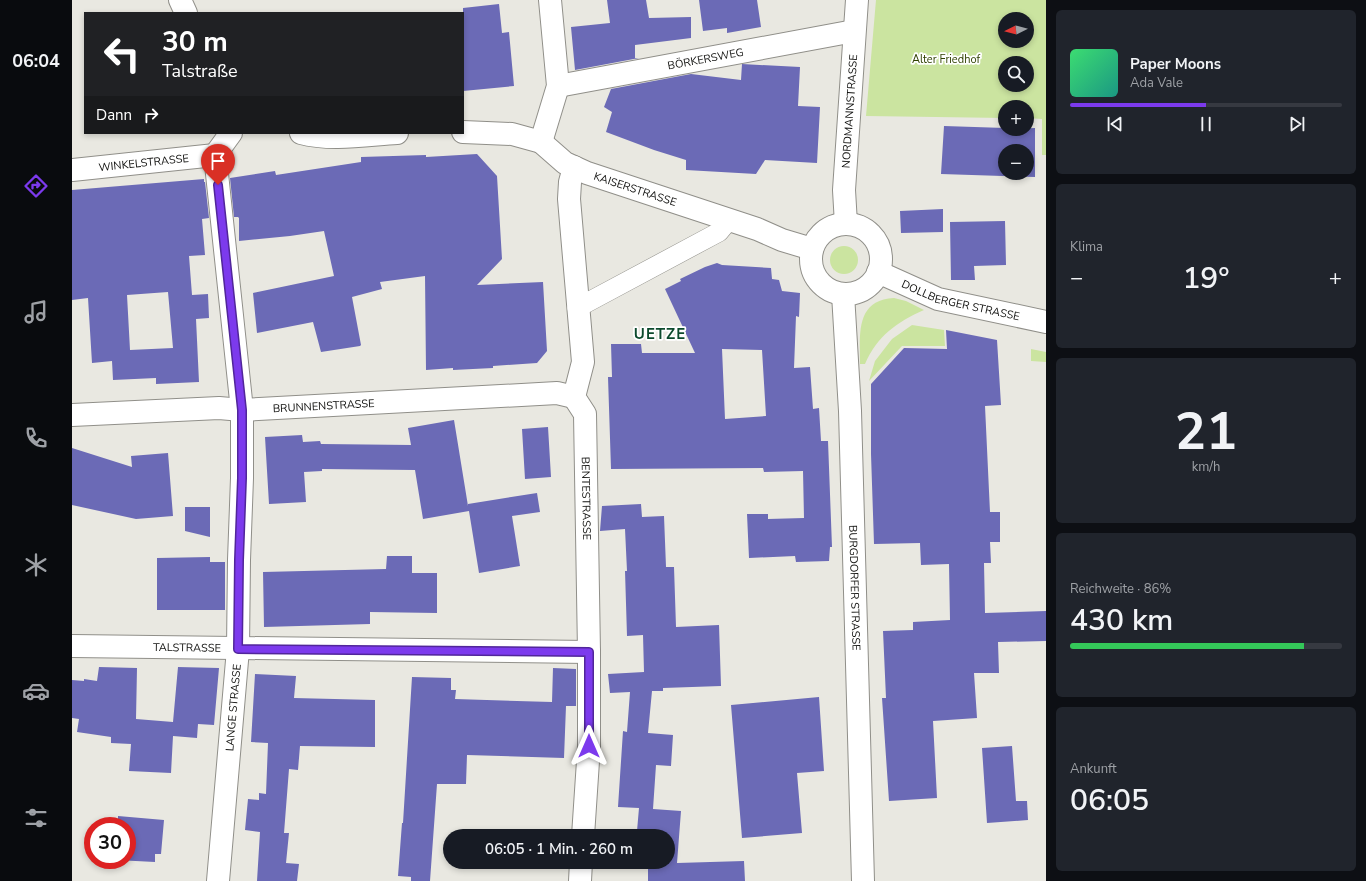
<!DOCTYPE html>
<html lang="de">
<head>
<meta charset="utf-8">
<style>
  :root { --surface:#171b24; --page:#20242c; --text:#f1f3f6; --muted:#9ea1a6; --line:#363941; --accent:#7c3aed }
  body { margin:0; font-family:"Nunito Sans",sans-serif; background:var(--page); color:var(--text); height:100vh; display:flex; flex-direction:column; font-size:15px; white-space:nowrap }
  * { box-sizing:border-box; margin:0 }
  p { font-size:13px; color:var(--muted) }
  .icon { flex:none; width:22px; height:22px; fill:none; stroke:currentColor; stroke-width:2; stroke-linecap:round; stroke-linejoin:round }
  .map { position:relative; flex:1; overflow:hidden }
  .sheet { display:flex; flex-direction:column; gap:10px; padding:10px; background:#0d0f14; width:320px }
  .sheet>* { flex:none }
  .guide { position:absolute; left:12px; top:12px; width:380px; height:122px; border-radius:0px; box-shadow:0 2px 6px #0003; background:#202124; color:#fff; overflow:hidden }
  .needle { width:26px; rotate:264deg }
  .fabs { position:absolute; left:926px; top:12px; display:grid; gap:8px }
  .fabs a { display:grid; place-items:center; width:36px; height:36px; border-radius:50%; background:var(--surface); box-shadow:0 2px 6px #0003; font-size:20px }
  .speed { position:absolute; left:12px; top:817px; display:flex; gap:8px; font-size:20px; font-weight:700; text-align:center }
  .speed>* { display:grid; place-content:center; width:52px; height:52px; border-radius:50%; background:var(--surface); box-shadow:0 2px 6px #0003; line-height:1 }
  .speed .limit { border:6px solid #d22; background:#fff; color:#111 }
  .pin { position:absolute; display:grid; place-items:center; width:34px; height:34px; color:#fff; margin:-41px -17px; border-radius:50% 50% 50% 0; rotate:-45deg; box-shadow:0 0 4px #0007 }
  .pin .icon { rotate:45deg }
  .me { position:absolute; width:44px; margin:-22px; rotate:0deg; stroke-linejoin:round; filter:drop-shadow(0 0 3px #0008) }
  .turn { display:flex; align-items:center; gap:14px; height:84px; padding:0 12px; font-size:18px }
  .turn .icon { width:52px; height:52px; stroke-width:2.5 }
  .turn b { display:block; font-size:28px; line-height:34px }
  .then { display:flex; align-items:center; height:38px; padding:0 12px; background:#0003; gap:8px; font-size:15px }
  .big { font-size:30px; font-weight:600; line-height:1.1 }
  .sheet .tile { flex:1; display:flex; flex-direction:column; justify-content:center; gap:6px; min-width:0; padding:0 14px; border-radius:6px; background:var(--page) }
  .sheet .dial { align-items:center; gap:0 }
  .dial b { font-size:52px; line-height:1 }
  .song { display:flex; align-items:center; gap:12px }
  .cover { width:48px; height:48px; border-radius:6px; background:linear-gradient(135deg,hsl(140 70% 55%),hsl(170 70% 35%)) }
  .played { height:4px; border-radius:2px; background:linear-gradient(90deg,var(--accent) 50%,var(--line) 50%) }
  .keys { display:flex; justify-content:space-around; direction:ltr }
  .heat { display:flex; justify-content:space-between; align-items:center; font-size:22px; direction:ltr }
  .charge { height:6px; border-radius:3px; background:linear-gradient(90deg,#34c759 86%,var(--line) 0) }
  .trip { position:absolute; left:371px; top:829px; width:232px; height:40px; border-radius:20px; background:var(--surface); box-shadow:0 2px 6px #0003; font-weight:600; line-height:40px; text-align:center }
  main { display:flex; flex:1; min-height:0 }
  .tab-bar { display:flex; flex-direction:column; width:72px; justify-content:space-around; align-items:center; background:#090b0e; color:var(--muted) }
  .tab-bar .icon { width:28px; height:28px }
  .tab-bar .on { color:var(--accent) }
  .tab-bar b { font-size:18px; color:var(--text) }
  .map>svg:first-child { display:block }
  .green { fill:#cbe4a0; fill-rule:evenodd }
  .building { fill:#6b6ab6; fill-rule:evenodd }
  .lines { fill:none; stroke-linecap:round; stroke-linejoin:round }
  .pedestrian-casing { stroke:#908f89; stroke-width:20 }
  .minor-casing { stroke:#908f89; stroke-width:24 }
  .tertiary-casing { stroke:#908f89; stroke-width:24 }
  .secondary-casing { stroke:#908f89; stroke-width:24 }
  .pedestrian { stroke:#fff; stroke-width:19 }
  .minor { stroke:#fff; stroke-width:22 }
  .tertiary { stroke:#fff; stroke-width:22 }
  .secondary { stroke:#fff; stroke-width:22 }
  .route-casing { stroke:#51269a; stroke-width:10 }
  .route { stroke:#7c3aed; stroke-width:7 }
  .labels { text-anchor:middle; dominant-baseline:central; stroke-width:3.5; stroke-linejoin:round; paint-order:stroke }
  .street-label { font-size:11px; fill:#10100e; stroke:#fff }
  .park-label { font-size:11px; fill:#2f4000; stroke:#fff }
  .district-label { font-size:15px; font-weight:bold; letter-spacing:1px; fill:#0c4a2c; stroke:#fff }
</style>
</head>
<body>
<main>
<nav class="tab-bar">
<b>06:04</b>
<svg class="icon on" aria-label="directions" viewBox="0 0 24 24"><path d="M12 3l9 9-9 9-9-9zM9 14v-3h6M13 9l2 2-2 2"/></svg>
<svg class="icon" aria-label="music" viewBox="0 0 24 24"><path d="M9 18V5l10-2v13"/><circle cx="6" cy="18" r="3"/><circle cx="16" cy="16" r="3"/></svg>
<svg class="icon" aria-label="phone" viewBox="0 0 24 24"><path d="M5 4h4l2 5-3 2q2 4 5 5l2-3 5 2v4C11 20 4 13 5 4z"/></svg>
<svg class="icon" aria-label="climate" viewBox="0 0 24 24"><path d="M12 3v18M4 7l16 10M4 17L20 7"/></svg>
<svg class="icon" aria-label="car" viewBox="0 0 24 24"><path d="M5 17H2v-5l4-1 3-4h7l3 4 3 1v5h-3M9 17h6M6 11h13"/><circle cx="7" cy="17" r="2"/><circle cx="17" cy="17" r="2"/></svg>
<svg class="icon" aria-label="filters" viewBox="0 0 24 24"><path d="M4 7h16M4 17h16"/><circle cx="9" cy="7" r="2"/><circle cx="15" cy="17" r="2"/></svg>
</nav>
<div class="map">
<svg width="974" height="881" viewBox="0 0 974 881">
  <rect width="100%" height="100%" fill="#e9e8e1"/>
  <path class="green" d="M804,0h170v155h-4v-36l-15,-1v-11h-22v11l-139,-2zM933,19h22v22h-22zM933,63h22v22h-22z
    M758 260a14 14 0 1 1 28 0a14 14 0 1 1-28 0Z
    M822,298l12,3 18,9c-27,12 -47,26 -59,54h-5c0,-29 -5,-64 34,-66z
    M840,325l32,5 1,16h-43l-33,35 6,-20 17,-22z
    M959,349l15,3v10l-15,-1z"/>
  <path class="building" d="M535,0h39l3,18 42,-1v21l-56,7v13h4l-64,12 -4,-43 39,-4z
    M627,0h58l4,27 -34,6v-5l-24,3z
    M427,4l3,29 7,-1 5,54 -51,5v-83z
    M670,64l58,3 -2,39 22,1 -3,56 -52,-3 -9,14 -70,-4v-10l-32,-10 -48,-18 6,-20 -8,-5 7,-18 80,-15 50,6z
    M872,126l61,2v1l30,-1v49l-94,-3zM933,151h22v22h-22z
    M405,154l20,22 5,83 -25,26 66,-3 4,69 -10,12 -44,3v2l-40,2v-2l-27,2 -1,-94 -45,6 2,7 -30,8 9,48 -1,1 -39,6 -8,-30 -56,11 -4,-40 81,-17 -10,-45 -34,5 -51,5v-23l-1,-1h-4l-4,-39 45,-7 1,4 85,-13v-5l65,-2v2z
    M132,179v3h1l4,36 -7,1 3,36 -16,1 3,39 16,-1 1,24 -13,1 3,63 -43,2v-6l-43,2 -1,-19 -20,2 -4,-65 -16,2v-110zM96,292l5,56 -43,2 -3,-55z
    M871,209v23l-42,1 -1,-22z
    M933,221l1,44 -32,1 1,14h-24l-1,-58z
    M645,263l5,2 49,3 1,11 7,1 3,11 18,2 -1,24 -3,-1 -2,52 16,-1 3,42 6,-1 2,33h7l4,106h-2l-1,14 -33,1 -1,-6 -46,2 -2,-44h21v5l36,-1 -1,-47 -39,1 -1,-4 -152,1 -3,-92h4l-1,-33h30l1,9h53l-30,-64 16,-8 -1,-2 25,-12zM650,349l40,1 4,66 -41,3z
    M874,330l51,10 4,65 -16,1 5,106h10v30h-10l1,21h-7l1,50 61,-2v30l-48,1 1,31h-25l3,45 -44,3 4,77 -48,3 -7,-103h4l-3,-67 30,-1v-8l37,-2 -1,-56 -28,1 -1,-22 -46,1 -3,-90v-70l33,-36 43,1z
    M382,420l14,86v-2l69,-11 3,19 -28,4 8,50 -41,7 -10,-62 -46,8 -8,-49 -93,-1v2l-18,1 2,30 -37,2 -4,-67 37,-2 1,7 17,-1 1,3 90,1 -3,-17z
    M476,427l3,50 -26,2 -3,-50z
    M0,448l60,19 -1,-11 37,-3 5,63 -37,3 -64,-14z
    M569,504l1,13 22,-1 2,51h8l2,60 43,-2 2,61 -58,2v3h-11l-4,42 25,2 -2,31 -15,-1 -3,44 28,2 -4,52 67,-2 1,20h-97v-19h20v-26h-20v-4l-11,-1 2,-23 -21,-1 5,-76 4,1 3,-40 -20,1 -2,-19 36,-2 -1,-37 -16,1 -2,-65h2l-2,-42 -25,2 2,-25z
    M113,507h25v30l-25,-6z
    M315,556h25v17h25v40l-67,-1v12l-106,3 -1,-55 123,-3z
    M138,557v5h15v48h-68v-52z
    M27,667l38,1 -1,51 37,3 5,-55 41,1 -5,57 -16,-1 -1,14 -24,-2 -2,37 -42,-2 2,-27 -20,-1v-6l-34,-5 2,-13 -7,-1v-38l12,1v-2l13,2z
    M481,668l23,1v37h-10l-2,52 -97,-3 -1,29h-29l-7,97h-19v-4l-13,-1 4,-53h1l9,-146 39,1v12h5l-1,9 97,3z
    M183,674l41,2 -2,22 81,2v47l-75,-1 -2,24 -9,-1 -5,64h5l-3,30 13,1 -2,17h-40l3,-49 -15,-2 3,-31 11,1v-7l7,1 2,-51 -17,-1z
    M747,697l5,74 -27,2 5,60 -60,5 -11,-133z
    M940,746l4,55h11l1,19 -41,3 -5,-75z
    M46,816l46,4 -3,34h-6v8l-39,-2h11v-34h-9z"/>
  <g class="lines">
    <g class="pedestrian-casing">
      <path id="pedestrian" d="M505,308l142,-76 10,-12"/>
    </g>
    <g class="minor-casing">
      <g id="minor">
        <path id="s1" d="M486,86l296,-55"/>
        <path d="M469,142l17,-56 -8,-86"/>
        <path id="s2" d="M502,167l-4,15 -1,17 14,163 -9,35 11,17 4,238v94l-6,90"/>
        <path id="s3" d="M0,170l143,-15"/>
        <path id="s4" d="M0,415l147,-7 23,2 315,-17 17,4"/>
        <path id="s5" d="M0,646l517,6"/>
        <path id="s6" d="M146,881l20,-232 1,-89 3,-82v-68l-27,-255 16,-22"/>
        <path d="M508,881l1,-19"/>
      </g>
    </g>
    <g class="tertiary-casing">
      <g id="tertiary">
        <path d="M108,0l6,13"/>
        <path id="s7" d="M391,132l49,2 29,8 24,21 22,10 170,56 25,11 30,9"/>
        <path d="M229,133c30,8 65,2 96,0"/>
        <path id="s8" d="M774,224l-2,-34 13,-190"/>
      </g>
    </g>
    <g class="secondary-casing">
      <g id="secondary">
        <circle cx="774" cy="259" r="35"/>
        <path id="s9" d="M806,272l60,27 108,23"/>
        <path id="s10" d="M771,294l7,117 13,470"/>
      </g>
    </g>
    <use href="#pedestrian" class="pedestrian"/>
    <use href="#minor" class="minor"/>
    <use href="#tertiary" class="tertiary"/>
    <use href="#secondary" class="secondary"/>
  </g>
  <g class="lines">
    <g class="route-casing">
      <path id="route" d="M146,185l24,225v68l-3,82 -1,89 351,3v94"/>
    </g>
    <use href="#route" class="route"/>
  </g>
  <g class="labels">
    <g class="street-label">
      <text stroke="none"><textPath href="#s1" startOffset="150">BÖRKERSWEG</textPath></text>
      <text stroke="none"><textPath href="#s8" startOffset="113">NORDMANNSTRASSE</textPath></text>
      <text stroke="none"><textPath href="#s3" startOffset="72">WINKELSTRASSE</textPath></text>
      <text stroke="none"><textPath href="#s7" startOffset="186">KAISERSTRASSE</textPath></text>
      <text stroke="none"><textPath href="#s9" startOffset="88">DOLLBERGER STRASSE</textPath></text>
      <text stroke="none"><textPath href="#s4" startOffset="252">BRUNNENSTRASSE</textPath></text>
      <text stroke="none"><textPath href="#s2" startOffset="337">BENTESTRASSE</textPath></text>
      <text stroke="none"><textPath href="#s10" startOffset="294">BURGDORFER STRASSE</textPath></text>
      <text stroke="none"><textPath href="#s5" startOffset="115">TALSTRASSE</textPath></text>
      <text stroke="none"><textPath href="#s6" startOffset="174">LANGE STRASSE</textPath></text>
    </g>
    <g class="park-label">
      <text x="874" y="59">Alter Friedhof</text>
    </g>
    <g class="district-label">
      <text x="588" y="334">UETZE</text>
    </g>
  </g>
</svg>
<div class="fabs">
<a><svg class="needle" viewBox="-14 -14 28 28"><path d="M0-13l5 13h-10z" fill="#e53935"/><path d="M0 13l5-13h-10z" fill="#9ea1a6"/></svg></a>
<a><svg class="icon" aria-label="search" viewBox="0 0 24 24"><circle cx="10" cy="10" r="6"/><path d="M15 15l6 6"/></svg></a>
<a>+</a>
<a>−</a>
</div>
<div class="speed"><div class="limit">30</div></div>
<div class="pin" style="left:146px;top:185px;background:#d93025"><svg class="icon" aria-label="arrive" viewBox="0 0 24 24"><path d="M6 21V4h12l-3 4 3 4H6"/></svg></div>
<svg class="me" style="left:517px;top:746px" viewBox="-20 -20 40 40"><path d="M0-17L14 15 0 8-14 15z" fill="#7c3aed" stroke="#fff" stroke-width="4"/></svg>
<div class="trip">06:05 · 1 Min. · 260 m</div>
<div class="guide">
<div class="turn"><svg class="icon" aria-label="left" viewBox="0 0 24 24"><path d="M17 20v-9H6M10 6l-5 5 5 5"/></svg><div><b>30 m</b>Talstraße</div></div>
<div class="then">Dann<svg class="icon" aria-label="right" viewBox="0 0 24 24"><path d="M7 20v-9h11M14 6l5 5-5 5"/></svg></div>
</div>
</div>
<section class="sheet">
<div class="tile">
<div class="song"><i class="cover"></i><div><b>Paper Moons</b><p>Ada Vale</p></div></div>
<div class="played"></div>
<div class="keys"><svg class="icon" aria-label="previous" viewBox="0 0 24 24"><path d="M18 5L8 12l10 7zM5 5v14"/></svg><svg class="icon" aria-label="pause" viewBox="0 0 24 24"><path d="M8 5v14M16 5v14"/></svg><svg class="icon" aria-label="next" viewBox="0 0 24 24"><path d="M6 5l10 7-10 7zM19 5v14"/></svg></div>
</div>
<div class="tile"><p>Klima</p>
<div class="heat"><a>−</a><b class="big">19°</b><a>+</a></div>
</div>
<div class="tile dial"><b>21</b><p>km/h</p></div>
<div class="tile"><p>Reichweite · 86%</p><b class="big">430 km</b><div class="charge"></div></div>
<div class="tile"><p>Ankunft</p><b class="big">06:05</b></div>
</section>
</main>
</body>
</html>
